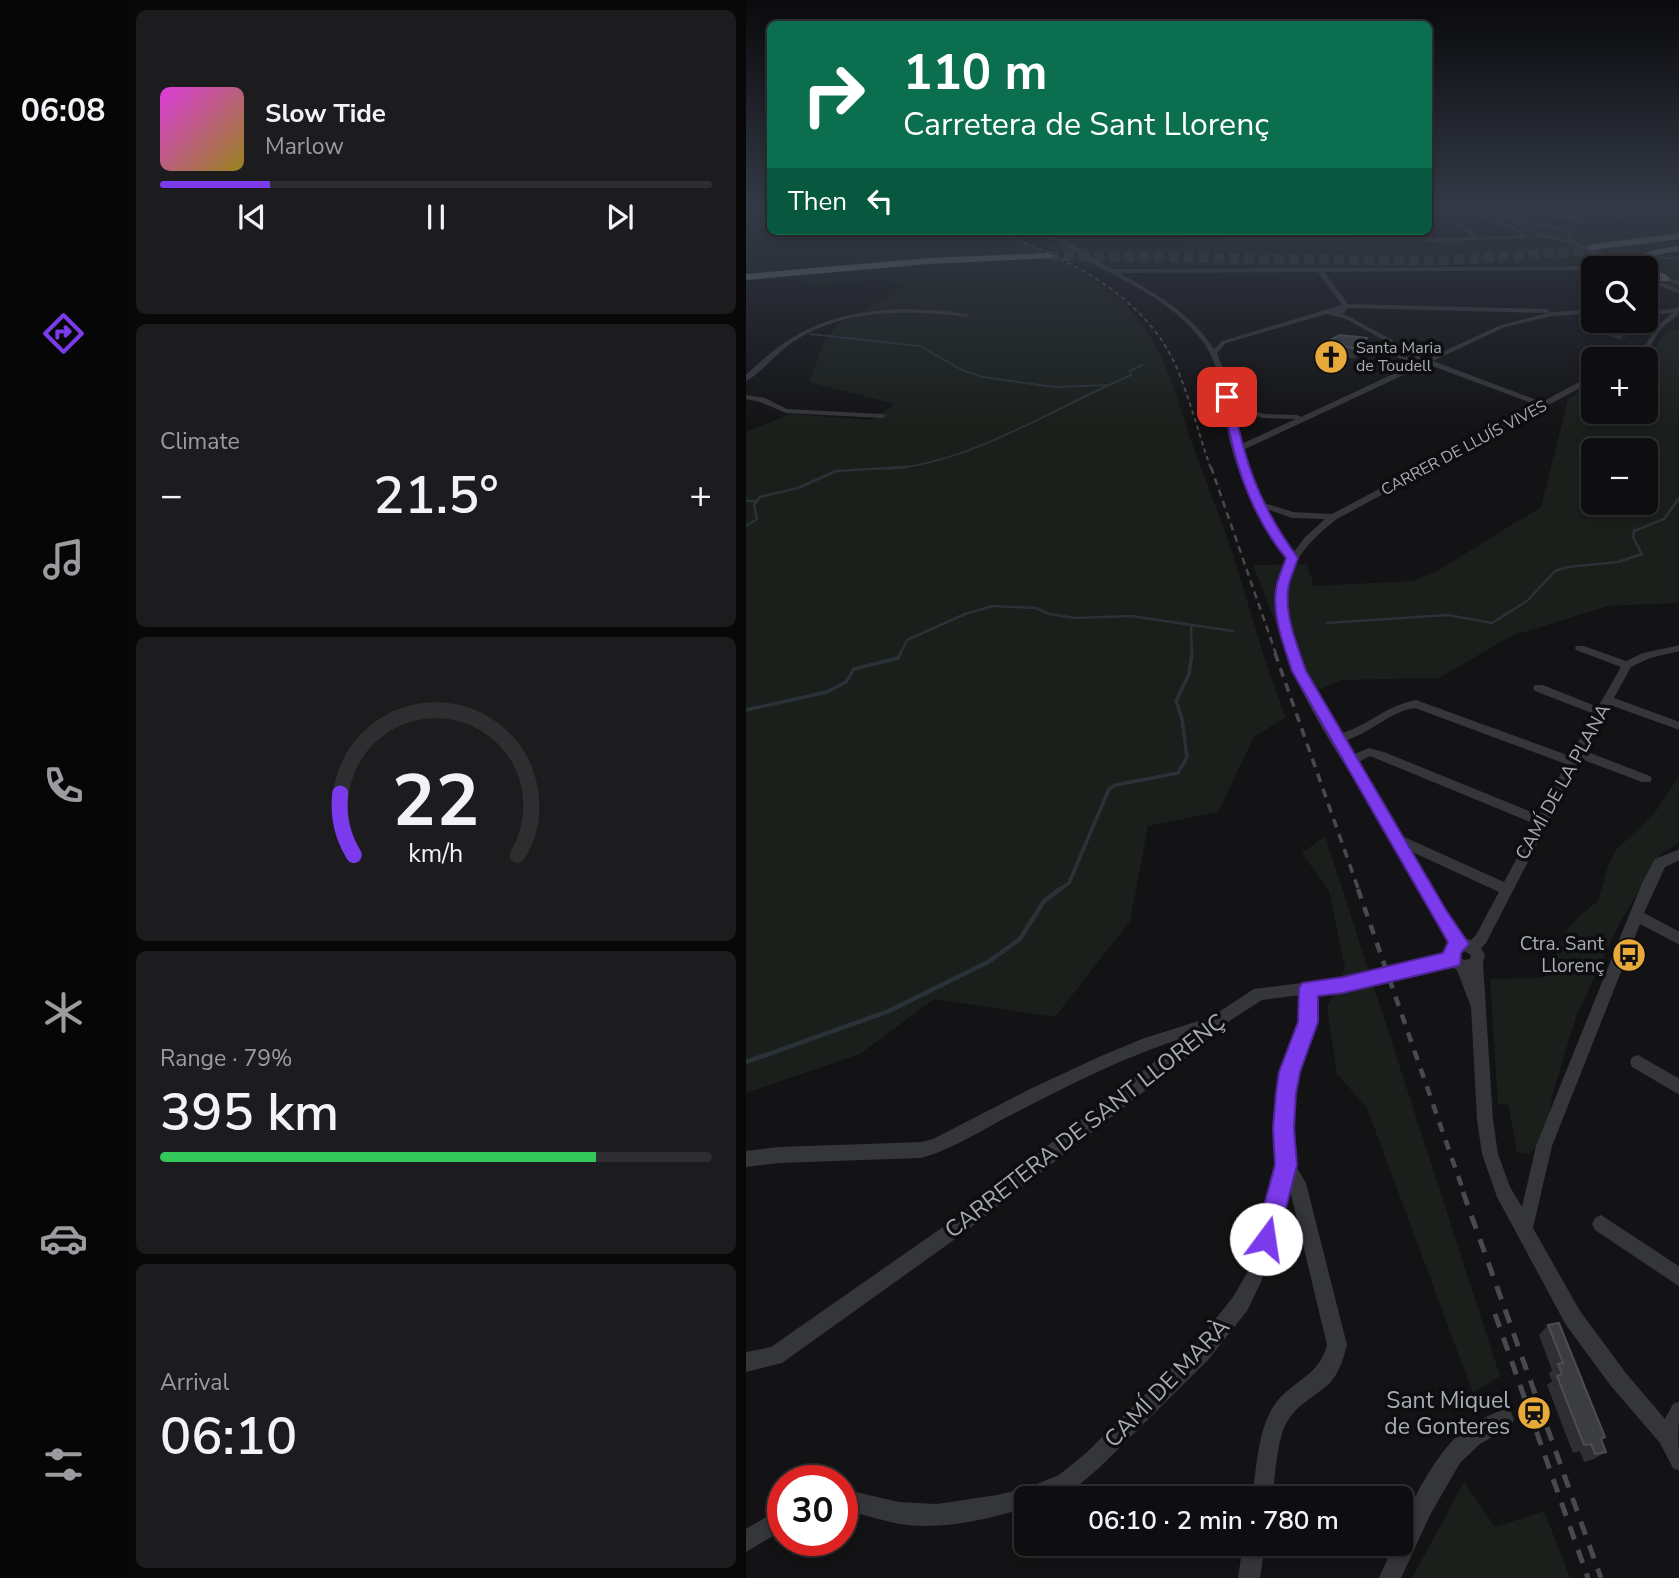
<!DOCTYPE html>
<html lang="en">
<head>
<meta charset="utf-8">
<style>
  :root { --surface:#0e0e10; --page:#1c1c1e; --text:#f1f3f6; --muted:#9b9c9f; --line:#2e2e30; --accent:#7c3aed }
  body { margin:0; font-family:"Nunito Sans",sans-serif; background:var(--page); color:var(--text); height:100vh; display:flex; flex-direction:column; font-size:26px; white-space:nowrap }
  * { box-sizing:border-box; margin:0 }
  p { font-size:23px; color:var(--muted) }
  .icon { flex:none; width:38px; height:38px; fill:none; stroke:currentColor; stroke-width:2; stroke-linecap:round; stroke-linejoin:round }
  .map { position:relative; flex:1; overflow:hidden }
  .drawer { display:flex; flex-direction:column; gap:10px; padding:10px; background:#080809; width:620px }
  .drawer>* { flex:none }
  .guide { position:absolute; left:21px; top:21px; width:665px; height:214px; border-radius:10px; box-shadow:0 4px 10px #0003,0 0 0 2px var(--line); background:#0b6e4f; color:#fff; overflow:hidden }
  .tools { position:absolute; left:835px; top:256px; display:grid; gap:14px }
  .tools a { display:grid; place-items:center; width:77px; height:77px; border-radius:10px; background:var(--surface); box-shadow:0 4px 10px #0003,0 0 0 2px var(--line); font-size:35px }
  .speed { position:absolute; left:21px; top:1465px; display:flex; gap:14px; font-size:35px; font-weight:700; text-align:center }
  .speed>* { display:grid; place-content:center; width:91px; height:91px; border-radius:50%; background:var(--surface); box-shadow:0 4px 10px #0003,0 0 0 2px var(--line); line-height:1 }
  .speed .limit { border:10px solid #d22; background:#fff; color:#111 }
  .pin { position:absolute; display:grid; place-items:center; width:60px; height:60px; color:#fff; margin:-30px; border-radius:14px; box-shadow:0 4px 10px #0006 }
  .me { position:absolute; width:77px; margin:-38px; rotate:14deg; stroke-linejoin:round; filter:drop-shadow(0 0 5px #0008) }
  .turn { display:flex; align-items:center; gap:24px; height:147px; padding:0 21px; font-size:32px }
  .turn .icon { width:91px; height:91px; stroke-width:2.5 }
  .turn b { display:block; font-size:49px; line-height:60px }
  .then { display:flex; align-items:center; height:66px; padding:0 21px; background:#0003; gap:14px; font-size:26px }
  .big { font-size:52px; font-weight:600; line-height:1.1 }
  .drawer .card { flex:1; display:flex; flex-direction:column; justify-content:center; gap:10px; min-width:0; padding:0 24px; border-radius:10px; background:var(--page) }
  .drawer .dial { align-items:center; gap:0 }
  .dial svg { height:182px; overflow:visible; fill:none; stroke:var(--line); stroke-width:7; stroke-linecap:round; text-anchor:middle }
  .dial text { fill:var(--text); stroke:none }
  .song { display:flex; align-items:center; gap:21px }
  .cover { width:84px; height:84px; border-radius:10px; background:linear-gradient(135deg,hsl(300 70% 55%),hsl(50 70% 35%)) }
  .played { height:7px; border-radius:4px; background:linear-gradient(90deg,var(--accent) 20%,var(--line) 20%) }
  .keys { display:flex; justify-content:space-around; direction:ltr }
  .heat { display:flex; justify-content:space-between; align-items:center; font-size:38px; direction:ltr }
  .charge { height:10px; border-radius:5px; background:linear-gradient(90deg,#34c759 79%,var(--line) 0) }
  .trip { position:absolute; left:268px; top:1486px; width:399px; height:70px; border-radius:10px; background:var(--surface); box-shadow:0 4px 10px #0003,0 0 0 2px var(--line); font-weight:600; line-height:70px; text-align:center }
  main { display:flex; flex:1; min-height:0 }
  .tabs { display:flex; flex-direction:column; width:126px; justify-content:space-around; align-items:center; background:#060606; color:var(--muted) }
  .tabs .icon { width:49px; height:49px }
  .tabs .active { color:var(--accent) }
  .tabs b { font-size:32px; color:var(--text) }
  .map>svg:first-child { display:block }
  .green { fill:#1a1f1b; fill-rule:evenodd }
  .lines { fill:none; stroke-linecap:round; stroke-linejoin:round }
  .stream-far3 { stroke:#2a3238; stroke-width:2 }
  .stream-far2 { stroke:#2a3238; stroke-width:2.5 }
  .stream-far1 { stroke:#2a3238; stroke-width:3.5 }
  .stream { stroke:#2a3238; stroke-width:4.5 }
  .motorway-tunnel { stroke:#303135; stroke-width:10; stroke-dasharray:10 5; stroke-linecap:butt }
  .minor { fill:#35363a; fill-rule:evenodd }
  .tertiary { fill:#35363a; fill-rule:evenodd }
  .motorway { fill:#61646a; fill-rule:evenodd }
  .rail-far4 { stroke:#484a4f; stroke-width:2; stroke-dasharray:4.5 3.5; stroke-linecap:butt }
  .rail-far3 { stroke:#484a4f; stroke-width:2.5; stroke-dasharray:7 5; stroke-linecap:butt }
  .rail-far2 { stroke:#484a4f; stroke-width:3.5; stroke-dasharray:9 7; stroke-linecap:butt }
  .rail-far1 { stroke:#484a4f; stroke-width:4.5; stroke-dasharray:10 9; stroke-linecap:butt }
  .rail { stroke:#484a4f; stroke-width:5; stroke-dasharray:14 11; stroke-linecap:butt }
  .minor-bridge-far1 { stroke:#35363a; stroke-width:6 }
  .minor-bridge { stroke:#35363a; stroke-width:15 }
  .wall { fill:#2f2f33 }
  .shaded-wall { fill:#1e1e21 }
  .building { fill:#3c3d41; stroke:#4c4e53; stroke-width:2 }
  .route { fill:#7c3aed; stroke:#51269a; stroke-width:2 }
  .labels { text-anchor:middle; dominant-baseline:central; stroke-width:7; stroke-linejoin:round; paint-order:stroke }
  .far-poi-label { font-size:16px; fill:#a6abb5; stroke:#0e0e10; text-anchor:start }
  .far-street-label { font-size:16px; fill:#a6abb5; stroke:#0e0e10 }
  .street-label { font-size:19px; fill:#a6abb5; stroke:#0e0e10 }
  .poi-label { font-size:19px; fill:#a6abb5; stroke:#0e0e10; text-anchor:end }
  .near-street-label { font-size:23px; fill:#a6abb5; stroke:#0e0e10 }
  .near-poi-label { font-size:23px; fill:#a6abb5; stroke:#0e0e10; text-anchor:end }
</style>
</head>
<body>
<main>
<nav class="tabs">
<b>06:08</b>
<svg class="icon active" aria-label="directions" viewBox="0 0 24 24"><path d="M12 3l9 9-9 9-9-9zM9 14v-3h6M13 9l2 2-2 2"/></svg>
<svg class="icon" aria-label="music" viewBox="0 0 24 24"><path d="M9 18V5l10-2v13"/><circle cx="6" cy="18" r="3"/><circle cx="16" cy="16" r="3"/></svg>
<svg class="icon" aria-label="phone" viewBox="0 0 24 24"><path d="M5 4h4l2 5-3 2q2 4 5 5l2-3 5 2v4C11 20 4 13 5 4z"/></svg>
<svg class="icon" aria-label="climate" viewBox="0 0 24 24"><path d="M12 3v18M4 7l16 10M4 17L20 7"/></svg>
<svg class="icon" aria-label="car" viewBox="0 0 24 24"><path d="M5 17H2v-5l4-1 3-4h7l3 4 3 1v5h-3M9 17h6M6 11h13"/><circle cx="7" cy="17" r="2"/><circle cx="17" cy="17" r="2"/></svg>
<svg class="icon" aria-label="filters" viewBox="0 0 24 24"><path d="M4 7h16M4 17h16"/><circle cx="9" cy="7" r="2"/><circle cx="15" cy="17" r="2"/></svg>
</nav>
<section class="drawer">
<div class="card">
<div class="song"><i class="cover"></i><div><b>Slow Tide</b><p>Marlow</p></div></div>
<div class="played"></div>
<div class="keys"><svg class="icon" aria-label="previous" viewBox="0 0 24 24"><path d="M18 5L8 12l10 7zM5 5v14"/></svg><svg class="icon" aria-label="pause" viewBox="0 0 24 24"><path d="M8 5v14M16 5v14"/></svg><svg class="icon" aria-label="next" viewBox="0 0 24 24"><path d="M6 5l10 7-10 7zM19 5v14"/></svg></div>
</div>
<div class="card"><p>Climate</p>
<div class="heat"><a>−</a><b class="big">21.5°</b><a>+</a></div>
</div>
<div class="card dial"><svg viewBox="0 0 100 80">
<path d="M14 69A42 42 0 1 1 86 69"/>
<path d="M14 69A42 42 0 0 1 8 42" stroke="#7c3aed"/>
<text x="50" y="56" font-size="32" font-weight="700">22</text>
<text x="50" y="72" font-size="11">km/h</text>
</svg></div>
<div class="card"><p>Range · 79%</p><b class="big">395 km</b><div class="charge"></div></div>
<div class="card"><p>Arrival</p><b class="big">06:10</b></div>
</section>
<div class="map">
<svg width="934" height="1578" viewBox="0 0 934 1578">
  <rect width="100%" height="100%" fill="#131315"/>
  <path class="green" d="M0,208h24v23h124l44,5 12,-3 -4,-2c12,0 26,-2 37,0 47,8 126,51 155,88 29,37 40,83 55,127 13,36 28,72 40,109 18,55 31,109 53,162l-32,20 -36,75 -70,14 -18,95 -75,96 -121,-18 -74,55 -114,39v-661l44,-18 81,6 24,-16 -86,-22 15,-40 12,-16 72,-41 -25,-5 -68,3 -32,-4 -37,2z
    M720,208h40l43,10 37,3 2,5 21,7 41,-7 -29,-5 1,-13h57v85l-33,-13v-12h-34l-9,-4 -513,4 -33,-17 -55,-20h23l30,11 465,-2 5,-6 -1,-4z
    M933,329v274l-71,3 -97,30 -72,42 -98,2 -37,16 -51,-131 54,-1 7,22 98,-5 25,-10 104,-64 27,-108 25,-15v27h53v-52h-6l14,-8 12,-20zM847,450h53v52h-53z
    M933,776v67l-19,11 -42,72 -42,91 -23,75 -4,22 -12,31 -7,9 -13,-2 -9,-47 -10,-1 -8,-125 54,-1 23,-48 11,-13 20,-16 11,-38 7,-13 38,-36z
    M579,836l175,540 -27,17 -106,-285 -30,-34 -10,-66 18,-41 -16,-76 -27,-38z
    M718,1482l31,45 49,-16 26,67h-158z"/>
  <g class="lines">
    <path class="stream-far3" d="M0,233l24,-10
      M867,255l18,1
      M913,258h21
      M64,334l110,12 42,24 21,7 71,10 55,-2 22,-10 -1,-4 12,-6
      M141,469c74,-4 155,-53 222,-84"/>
    <path class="stream-far2" d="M0,501h10
      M0,526l11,-7 -3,-14 6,-8 38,-9 38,-17 71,-4
      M581,623l121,-8 44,8 35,-22 28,-30 13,-4 50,-5 24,-8 -9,-17 1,-6 30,-12 16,-22
      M445,626l1,28
      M154,654l7,-14 58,-26 28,-8 43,2 13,6 27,4 55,-2 102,15"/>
    <path class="stream-far1" d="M0,710l81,-18 19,-10 8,-13 44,-11 3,-5
      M312,891l11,-8 40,-94 6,-4 63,-12 9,-16 -5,-38 -6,-18 13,-27 3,-21"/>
    <path class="stream" d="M0,1062l143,-51 99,-49 32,-23 24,-38 16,-12"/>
    <path class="motorway-tunnel" d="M303,256l384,5 170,-11"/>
    <path class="minor" d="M687,208h6l41,29 38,-1 1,-3 -60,-25h7l58,23v5l24,1 -117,5 -366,-1 2,1 -3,2 -34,-13h8l22,8 413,-2z
      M763,208h11l33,7 38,3 -1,-10h6l1,12 -3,2 -41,-3z
      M869,208h6l-1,12 -5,-1z
      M349,262h4l13,7 514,-3 3,2h-36v2l-269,2 24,32 199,5 3,2 -3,2 -199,-5 -4,5h-4l10,4 77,42 74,-34 51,-13 41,-3v4l-41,3 -47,11 -72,34 109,41 48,-26h3v5l-256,138c-17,13 -34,28 -43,48 -25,53 19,122 45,167 28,-7 45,-28 77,-34l154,56 24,-42 -59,-23 -2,-3 2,-3h8l55,22 23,-40 -45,-17 -1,-2 1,-2h8l42,15 17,-8 37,-8v6l-30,7 -19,9 -17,31 66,24v8l-70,-25 -25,46 65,25 2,3 -2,3h-8l-61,-23 -95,184 -5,5 4,7 -2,8 10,157 5,34 12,33 12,20 14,-61 106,-263 13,-24 25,-10v11l-15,7 -21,46 36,19v13l-40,-21 -88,222 -19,82 47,83 45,61 40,47 8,-15 7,-3 -2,35 2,35 -7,-3 -13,-25 -49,-57 -45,-61 -69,-128 -15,-43 -5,-34 -6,-113 -14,-37 -7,-4 -27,6 -5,-2 -2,-4 2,-4 27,-7v-5l5,-8c-26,-38 -46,-80 -70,-121 -35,-59 -93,-135 -103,-205 -3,-20 2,-39 11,-57 -24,-32 -45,-69 -56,-109 -10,-36 -6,-76 -29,-108 -26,-37 -70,-56 -108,-78zM572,272l24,33 -120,36 -8,8c-23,-36 -59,-56 -95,-76zM581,314l19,5 75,42 -120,56 -4,-2 -33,-1 -32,-10 -5,-25 -10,-26 9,-10zM681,364l110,41 -205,109 -39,-2 -32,-10 -20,-51zM487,409l30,9 33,1 -57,26zM518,508l28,10 33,1 -20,18 -12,16zM669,708l151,56 -27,51 -155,-63 -15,-4 -17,7 -9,-14c26,-6 45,-29 72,-33zM624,756l165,68 -31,58 -102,-46 -45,-73zM664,851l89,41 -23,43 -5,5 -8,-2zM716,950l9,5 -1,4 -6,1 -5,-4v-4z
      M900,277l34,13v4l-34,-13z
      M934,306l-2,9c-4,4 -10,7 -14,11 -14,14 -13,33 -38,33l18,-12 15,-23 14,-11 -27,2v-4l28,-2z
      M158,309l43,2 23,4 -3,2c-56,-7 -121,-9 -171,23 -18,11 -32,31 -50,41v-6c50,-49 89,-63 158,-66z
      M605,339l65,21 1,1 -5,1 -63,-20 -1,-1z
      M0,395l19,3 22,11 95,5 4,2 -4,2 -96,-5 -26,-11 -14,-3z
      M603,977l5,2 2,4 -2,4 -39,6 1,29 -18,50 -7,56 3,35 12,20 41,162c-4,15 -8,29 -19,40 -14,12 -32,20 -41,37 -11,19 -11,54 -15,76h-20c5,-30 5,-68 23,-94 17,-24 44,-27 52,-59l-38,-159 -28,96 -14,29 -39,49 -109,108 -26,22 -19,8h-28v10c-39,11 -79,21 -119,17 -22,-3 -43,-11 -65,-15v-21l57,13 38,2 60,-9 30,-7 32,-13 26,-21 109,-108 39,-49 14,-24 31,-108 -3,-37 3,-35 4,-21 18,-50 1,-27 -39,5 -42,27 -41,37 -214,168 -183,131 -36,9v-20l25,-5 182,-127 233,-183c-60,19 -117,48 -173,77 -30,15 -59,35 -92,44l-142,5 -33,4v-16l33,-4 142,-5 12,-3 99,-51 69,-32 41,-17 69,-22 43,-28z
      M892,1055l42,24v16l-48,-28 -2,-5 2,-5z
      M855,1215l79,52v20l-85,-57 -3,-6 3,-6z
      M758,1409l7,3 3,7 -3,7 -31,18 -20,19 -30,52 -29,63h-22l15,-34h6c0,-28 35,-87 56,-107 13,-13 32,-21 48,-28z
      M37,1507v23l-37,22v-23z
      M497,1544h22l-5,34h-22z"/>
    <path class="tertiary" d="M730,208h9l37,13 45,7 5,3 1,7 5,5 58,25h-9l-53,-23 -40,-10 -5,-6 5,-1 4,5 31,7 -2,-7 -4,-2 -44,-7z
      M900,270l34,11v4l-34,-11z"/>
    <path class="motorway" d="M934,233v6l-88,11 -5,-3 5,-3z
      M930,246l4,1 -1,4 -23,4 -9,5 2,5 20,12v4h-8l-15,-10v-3l-7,-2v-9l11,-6z
      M303,253l5,3 -2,2 -124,6 -182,16v-6l182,-16z"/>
    <path class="rail-far4" d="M248,231c71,26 149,62 182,135 14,33 23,69 35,103"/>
    <path class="rail-far3" d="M465,467l65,187"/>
    <path class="rail-far2" d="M529,653l84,238"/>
    <path class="rail-far1" d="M612,889l106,304"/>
    <path class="rail" d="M717,1192l138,386
      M749,1314l93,264"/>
    <path class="minor-bridge-far1" d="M318,242l33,21"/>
    <path class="minor-bridge" d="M603,983l74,-17"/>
  </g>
  <path class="wall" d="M847,307v13h48l-4,11 -16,9 -27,-10 1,-3 -13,-4 4,-12z
    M580,342l40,7 -11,10 -30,-6z
    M802,1325l57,112 -4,3 5,12 -12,7 -10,3 -4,-11 -7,2 -26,-68 5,-4 -3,-7 3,-4 -13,-35z"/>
  <path class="shaded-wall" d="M892,320h3l-4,11 -16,9 4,-13z
    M621,338l-1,11 -11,10 1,-10z"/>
  <path class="building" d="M847,307v6l-7,-2z
    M861,320h31l-13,7z
    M594,335l27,3 -11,11 -30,-7z
    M813,1323l46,114 -4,2 5,13 -11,2 -4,-10 -7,1 -27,-69 5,-2 -4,-10 5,-1 -15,-38z"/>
  <linearGradient id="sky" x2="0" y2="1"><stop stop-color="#0a0a0c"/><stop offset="0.48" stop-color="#333946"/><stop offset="1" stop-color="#333946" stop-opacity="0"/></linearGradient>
  <rect width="934" height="429" fill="url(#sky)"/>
  <path class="route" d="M481,394l5,3c12,64 27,108 66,161 -3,10 -9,21 -10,32 -3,27 9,55 18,81l140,239 23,34 -8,9 -1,12 -7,2 -110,26 -25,3v26l-18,50 -4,21 -2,35 3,37 -19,74 -3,8 -9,4 -8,-4 -3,-8 20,-74 -2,-37 3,-35 3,-21 19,-50 1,-34 3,-5 41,-6 100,-24 5,-11 -156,-271c-8,-26 -20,-54 -16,-81 1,-11 7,-22 10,-32 -38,-46 -54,-103 -63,-161z"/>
  <defs>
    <g id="church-disc" transform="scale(1.75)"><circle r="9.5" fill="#e7a939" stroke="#0e0e10"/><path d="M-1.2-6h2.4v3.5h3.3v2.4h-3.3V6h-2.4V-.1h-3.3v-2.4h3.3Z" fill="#111"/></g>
    <g id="bus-disc" transform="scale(1.75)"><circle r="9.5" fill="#e7a939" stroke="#0e0e10"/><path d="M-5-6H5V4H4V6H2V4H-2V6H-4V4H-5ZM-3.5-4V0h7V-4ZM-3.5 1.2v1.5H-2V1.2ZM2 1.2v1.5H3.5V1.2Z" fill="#111"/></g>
    <g id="station-disc" transform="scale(1.75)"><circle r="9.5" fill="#e7a939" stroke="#0e0e10"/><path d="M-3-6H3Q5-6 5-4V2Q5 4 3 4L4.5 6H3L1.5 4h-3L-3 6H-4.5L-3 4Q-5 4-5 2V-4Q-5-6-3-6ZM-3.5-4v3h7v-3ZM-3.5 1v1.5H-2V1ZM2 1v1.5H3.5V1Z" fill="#111"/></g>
  </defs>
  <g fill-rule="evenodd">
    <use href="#church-disc" x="585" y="357"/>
    <use href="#bus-disc" x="883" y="955"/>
    <use href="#station-disc" x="788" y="1413"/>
  </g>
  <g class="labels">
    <g class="far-poi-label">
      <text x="610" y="348">Santa Maria<tspan x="610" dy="18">de Toudell</tspan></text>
    </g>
    <g class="far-street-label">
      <text transform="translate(718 448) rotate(-28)">CARRER DE LLUÍS VIVES</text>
    </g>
    <g class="street-label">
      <text transform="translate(817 782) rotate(-61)">CAMÍ DE LA PLANA</text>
    </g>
    <g class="poi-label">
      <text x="858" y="944">Ctra. Sant<tspan x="858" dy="22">Llorenç</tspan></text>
    </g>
    <g class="near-street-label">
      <text transform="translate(339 1126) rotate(-38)">CARRETERA DE SANT LLORENÇ</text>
      <text transform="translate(421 1383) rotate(-46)">CAMÍ DE MARÀ</text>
    </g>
    <g class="near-poi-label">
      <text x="764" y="1400">Sant Miquel<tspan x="764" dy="26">de Gonteres</tspan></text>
    </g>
  </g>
</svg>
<div class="tools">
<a><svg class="icon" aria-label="search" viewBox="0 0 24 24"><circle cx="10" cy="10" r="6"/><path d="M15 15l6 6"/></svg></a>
<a>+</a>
<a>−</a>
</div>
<div class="speed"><div class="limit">30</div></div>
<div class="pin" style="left:481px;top:397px;background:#d93025"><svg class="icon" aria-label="arrive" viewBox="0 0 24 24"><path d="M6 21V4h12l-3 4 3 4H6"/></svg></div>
<svg class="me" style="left:520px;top:1239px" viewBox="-20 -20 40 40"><circle r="19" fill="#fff"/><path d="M0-13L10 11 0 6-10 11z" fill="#7c3aed"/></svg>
<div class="trip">06:10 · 2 min · 780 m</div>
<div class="guide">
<div class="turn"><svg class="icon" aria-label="right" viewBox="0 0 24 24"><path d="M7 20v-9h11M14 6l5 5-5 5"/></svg><div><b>110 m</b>Carretera de Sant Llorenç</div></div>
<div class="then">Then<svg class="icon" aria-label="left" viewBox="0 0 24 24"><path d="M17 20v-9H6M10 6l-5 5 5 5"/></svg></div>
</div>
</div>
</main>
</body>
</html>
